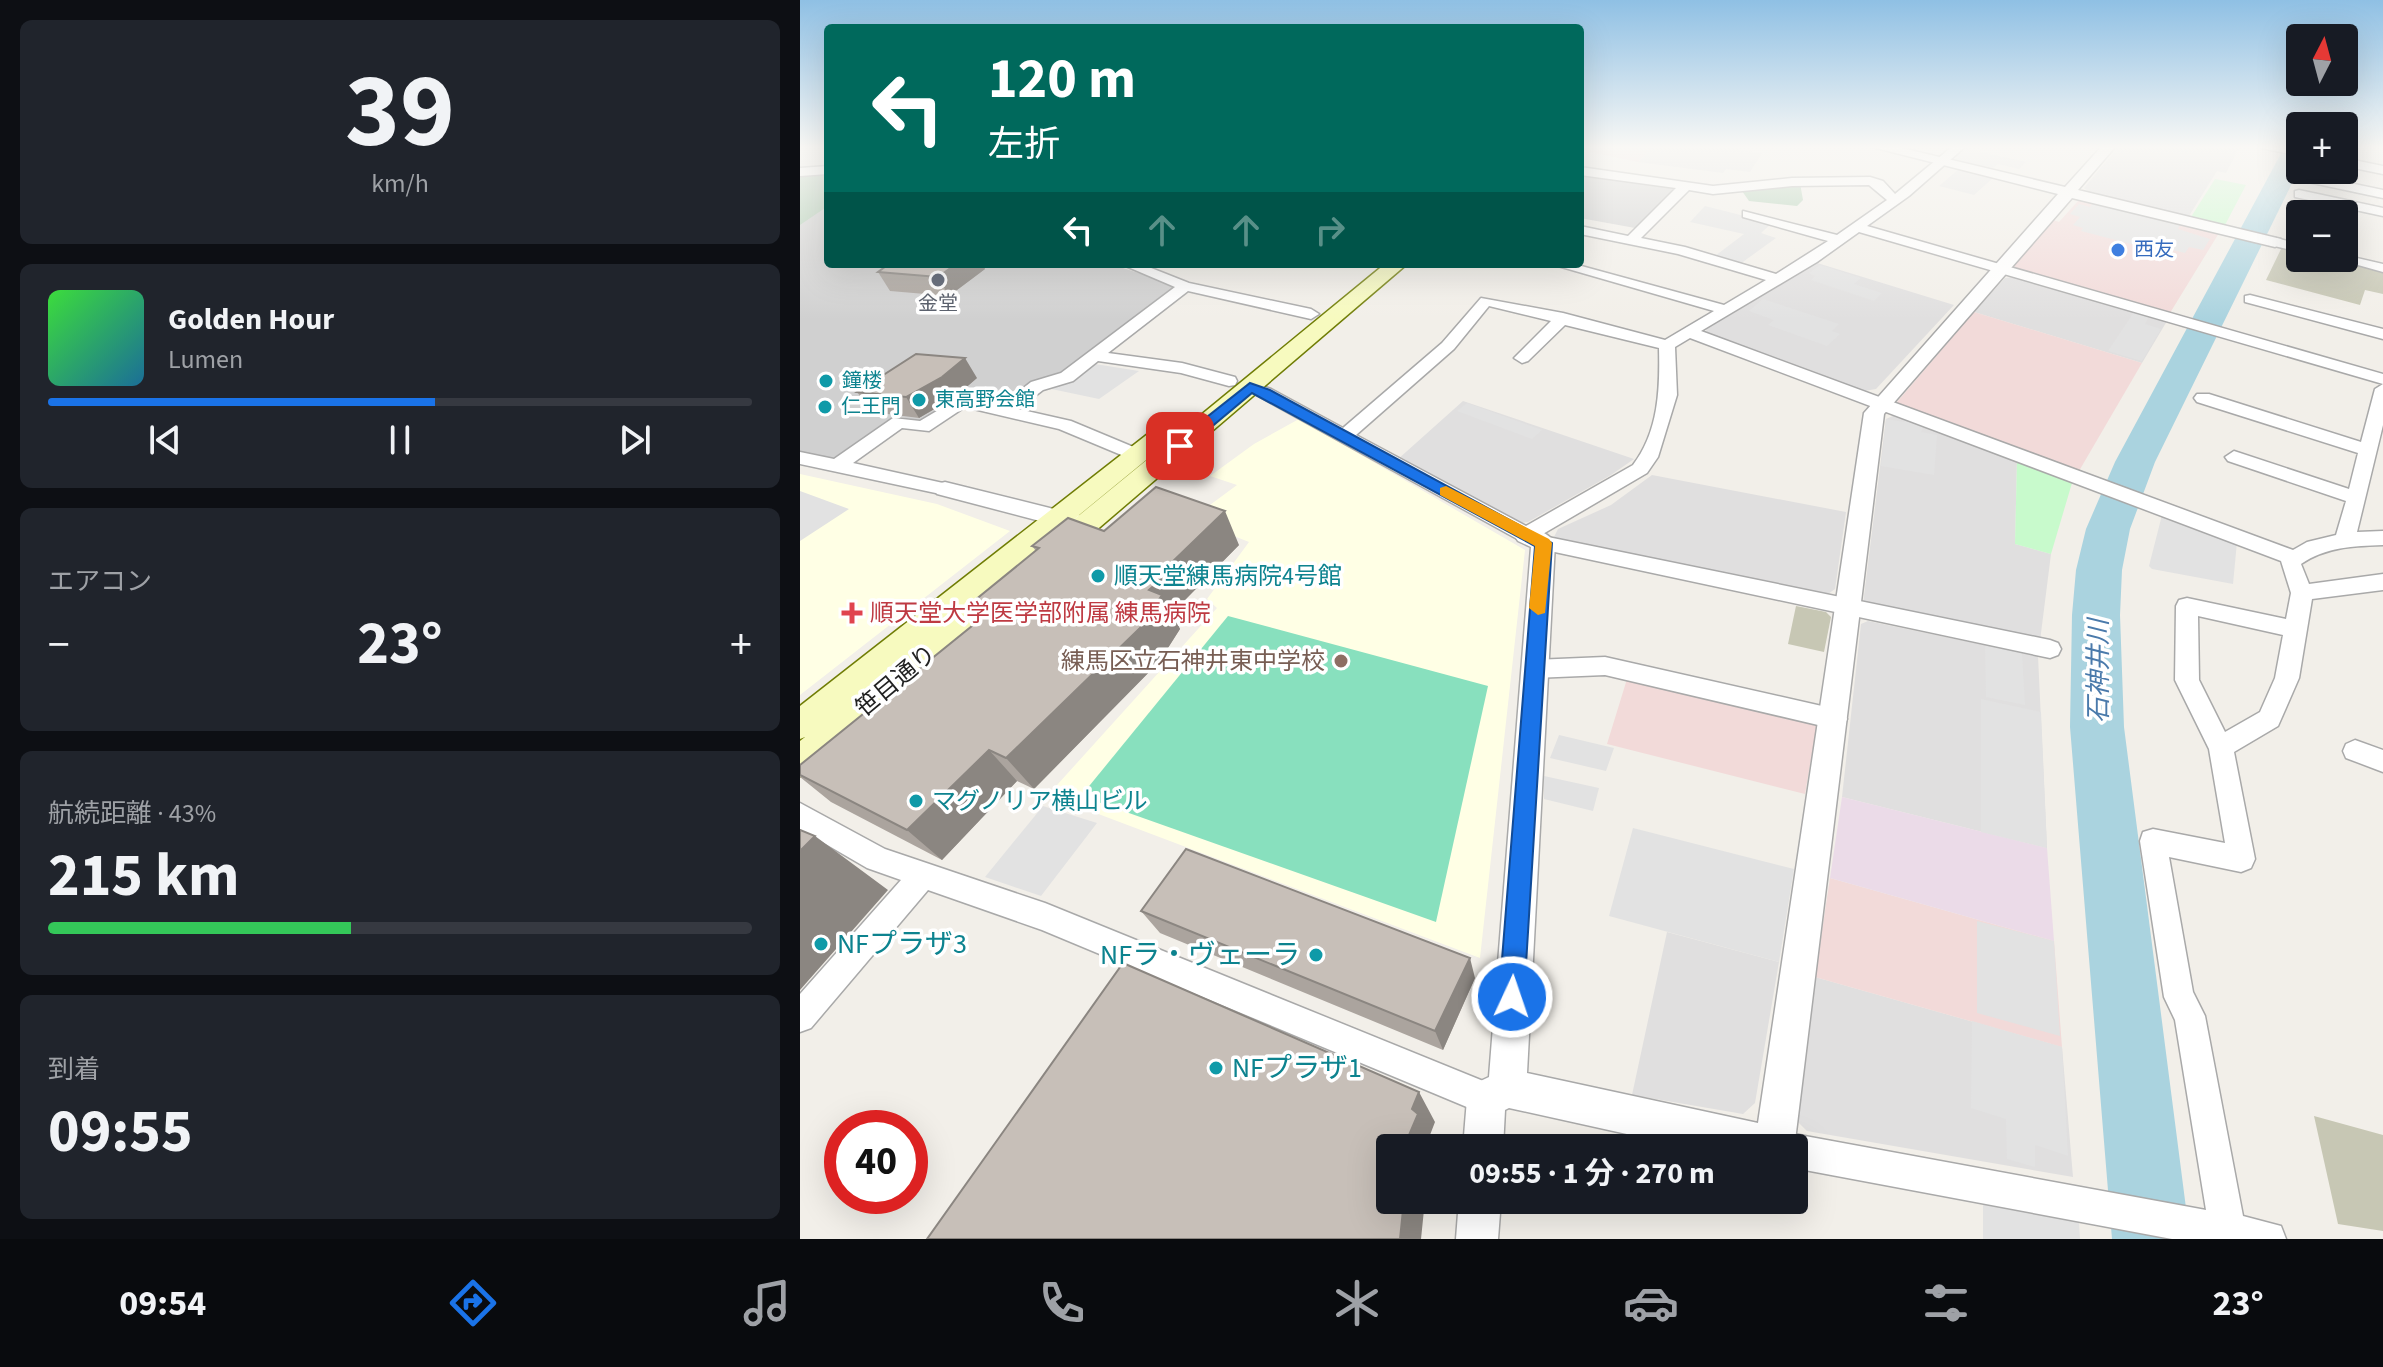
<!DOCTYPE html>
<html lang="ja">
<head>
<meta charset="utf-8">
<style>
  :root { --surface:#171b24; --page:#20242c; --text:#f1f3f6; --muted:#9ea1a6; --line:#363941; --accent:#1a73e8 }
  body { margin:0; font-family:"Source Sans 3","Noto Sans JP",sans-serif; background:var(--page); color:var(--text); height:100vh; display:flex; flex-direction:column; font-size:30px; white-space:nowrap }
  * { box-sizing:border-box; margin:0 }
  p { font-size:26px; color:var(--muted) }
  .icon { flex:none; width:44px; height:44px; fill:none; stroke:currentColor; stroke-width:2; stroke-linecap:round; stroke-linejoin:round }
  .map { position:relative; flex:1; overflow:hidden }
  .sheet { display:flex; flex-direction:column; gap:20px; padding:20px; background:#0d0f14; width:800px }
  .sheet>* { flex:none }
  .guide { position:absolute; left:24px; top:24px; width:760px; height:244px; border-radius:8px; box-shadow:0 8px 32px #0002; background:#00695c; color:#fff; overflow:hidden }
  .needle { width:52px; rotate:6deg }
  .tools { position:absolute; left:1486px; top:24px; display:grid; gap:16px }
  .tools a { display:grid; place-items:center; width:72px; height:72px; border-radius:8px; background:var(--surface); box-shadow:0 8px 32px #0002; font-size:40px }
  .speed { position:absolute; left:24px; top:1110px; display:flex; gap:16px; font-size:40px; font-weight:700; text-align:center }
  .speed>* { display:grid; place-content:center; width:104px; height:104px; border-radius:50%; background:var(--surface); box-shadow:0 8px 32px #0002; line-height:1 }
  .speed .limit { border:12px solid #d22; background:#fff; color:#111 }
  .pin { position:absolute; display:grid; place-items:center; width:68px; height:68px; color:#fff; margin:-34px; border-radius:16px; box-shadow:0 4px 12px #0006 }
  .me { position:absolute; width:88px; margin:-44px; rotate:3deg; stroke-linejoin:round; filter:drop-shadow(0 0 6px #0008) }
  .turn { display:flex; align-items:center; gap:28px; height:168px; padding:0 32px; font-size:36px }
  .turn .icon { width:104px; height:104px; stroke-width:2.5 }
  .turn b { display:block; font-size:56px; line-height:68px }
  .lanes { display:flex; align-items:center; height:76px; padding:0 32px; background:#0003; justify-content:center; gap:40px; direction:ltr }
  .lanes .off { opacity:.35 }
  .big { font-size:60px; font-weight:700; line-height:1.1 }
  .sheet .card { flex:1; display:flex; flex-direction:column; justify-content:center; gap:12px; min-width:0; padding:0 28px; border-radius:12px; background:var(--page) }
  .sheet .dial { align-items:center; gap:0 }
  .dial b { font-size:104px; line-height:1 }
  .song { display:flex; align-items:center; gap:24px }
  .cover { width:96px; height:96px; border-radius:12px; background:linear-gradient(135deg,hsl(120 70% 55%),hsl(200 70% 35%)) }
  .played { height:8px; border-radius:4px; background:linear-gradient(90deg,var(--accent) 55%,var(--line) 55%) }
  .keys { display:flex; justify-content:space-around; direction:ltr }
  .heat { display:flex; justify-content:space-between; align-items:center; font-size:44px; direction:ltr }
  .charge { height:12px; border-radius:6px; background:linear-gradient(90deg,#34c759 43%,var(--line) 0) }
  .trip { position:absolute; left:576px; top:1134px; width:432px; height:80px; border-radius:8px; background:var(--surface); box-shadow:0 8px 32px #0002; font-weight:700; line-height:80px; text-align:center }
  .tabs { display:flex; height:128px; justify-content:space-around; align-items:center; background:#090b0e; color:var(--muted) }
  .tabs .icon { width:56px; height:56px }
  .tabs .active { color:var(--accent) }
  .tabs b { font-size:36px; color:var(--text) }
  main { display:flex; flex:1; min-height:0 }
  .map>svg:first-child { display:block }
  .residential { fill:#e0dfdf }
  .commercial { fill:#f2dad9 }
  .industrial { fill:#ebdbe8 }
  .education { fill:#ffffe5 }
  .religious { fill:#d0d0d0 }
  .construction { fill:#c7c7b4 }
  .cemetery { fill:#aacbaf }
  .park { fill:#c8facc }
  .pitch { fill:#88e0be }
  .parking { fill:#e2e2e2 }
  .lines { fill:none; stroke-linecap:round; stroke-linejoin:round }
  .river { fill:#aad3df; fill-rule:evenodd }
  .minor-casing { stroke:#a9a9a9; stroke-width:3 }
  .tertiary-casing { stroke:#a9a9a9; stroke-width:3 }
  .secondary-casing { stroke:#707d05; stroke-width:3 }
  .minor { fill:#fff; fill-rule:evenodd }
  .tertiary { fill:#fff; fill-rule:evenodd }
  .secondary { fill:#f7fabf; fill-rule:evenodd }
  .wall { fill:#aba49e }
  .shaded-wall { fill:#8b8681 }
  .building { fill:#c7bfb8; stroke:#8b8681; stroke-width:2 }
  .route { fill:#1a73e8; stroke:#114b97; stroke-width:2 }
  .slow { fill:#f59e0b }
  .shop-dot { fill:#3f7fe0; stroke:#fff; stroke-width:3 }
  .worship-dot { fill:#6b7280; stroke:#fff; stroke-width:3 }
  .culture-dot { fill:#0f9aa8; stroke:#fff; stroke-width:3 }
  .health-dot { fill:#e0444e; stroke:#fff; stroke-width:3 }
  .education-dot { fill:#8d6e63; stroke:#fff; stroke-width:3 }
  .labels { text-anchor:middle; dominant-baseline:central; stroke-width:7; stroke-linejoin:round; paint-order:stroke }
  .far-shop-label { font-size:20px; fill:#366cbe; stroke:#fff; text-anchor:start }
  .far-worship-label { font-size:20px; fill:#5b616d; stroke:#fff }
  .far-culture-label { font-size:20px; fill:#0d838f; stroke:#fff; text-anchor:start }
  .culture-label { font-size:24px; fill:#0d838f; stroke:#fff; text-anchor:start }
  .health-label { font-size:24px; fill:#be3a42; stroke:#fff; text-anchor:start }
  .education-label { font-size:24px; fill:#785e54; stroke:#fff; text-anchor:end }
  .street-label { font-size:24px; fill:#222; stroke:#fff }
  .water-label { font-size:26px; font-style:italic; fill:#4a7aab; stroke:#fff }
  .near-culture-label { font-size:28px; fill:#0d838f; stroke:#fff; text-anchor:start }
</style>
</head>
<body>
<main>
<section class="sheet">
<div class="card dial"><b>39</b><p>km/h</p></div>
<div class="card">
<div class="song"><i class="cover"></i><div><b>Golden Hour</b><p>Lumen</p></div></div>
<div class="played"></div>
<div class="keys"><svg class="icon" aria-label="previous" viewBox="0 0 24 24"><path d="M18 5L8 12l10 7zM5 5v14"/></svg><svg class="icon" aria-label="pause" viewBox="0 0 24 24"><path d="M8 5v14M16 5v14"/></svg><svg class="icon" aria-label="next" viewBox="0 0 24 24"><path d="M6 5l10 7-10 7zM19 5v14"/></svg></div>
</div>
<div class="card"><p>エアコン</p>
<div class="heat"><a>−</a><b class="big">23°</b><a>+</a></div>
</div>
<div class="card"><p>航続距離 · 43%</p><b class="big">215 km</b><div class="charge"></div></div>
<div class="card"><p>到着</p><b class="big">09:55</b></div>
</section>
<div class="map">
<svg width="1583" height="1239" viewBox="0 0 1583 1239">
  <rect width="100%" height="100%" fill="#f2efe9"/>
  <path class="residential" d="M845,146h97l-1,4 21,3 -12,19 -24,-3 -3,4 -85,-11 15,-14z
    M1319,146h121l-14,27 -9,-2 -28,45 -100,-24 -5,-4z
    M1014,262l140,43 -78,84 -12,2 -157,-58 -1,-4z
    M1213,277l154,44 -25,42 -168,-51 31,-34z
    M663,401l171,58 -23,16 -83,47 -10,1 -121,-63z
    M1095,415l122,46 -2,83 36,10 -11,87 -177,-37 23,-185z
    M852,475l194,37 -11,77 -10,7 -267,-55 -4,-4 4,-8 53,-24z
    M1068,621l170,35 9,192 -205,-51 19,-173z
    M867,932l112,30 -24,141 -12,11 -111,-19z
    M1015,977l247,70 11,130 -266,-46 -11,-11z"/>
  <path class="commercial" d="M780,146h65l8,2 -15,14 -58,-12z
    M1285,200l134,33 -49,80 -153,-43 -3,-4 39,-46 6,2 19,-21z
    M1174,312l168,51 -63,108 -181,-66 -1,-3z
    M827,679l190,46 -12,69 -198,-50z
    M1030,878l224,63 8,106 -247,-70z"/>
  <path class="industrial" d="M1042,797l205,51 7,93 -224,-63z"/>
  <path class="education" d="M499,419l226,131 -45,408 -432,-163 169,-187 -10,-9 42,-57 -58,-23 46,-34 -27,-9 44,-32z
    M0,474l137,30 73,27 -210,164z"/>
  <path class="religious" d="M28,172v92h282l48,15 15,7 2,4 -109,85 -54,27 -13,4 -34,-9 -39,25 -25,-5 -52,37 -15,4 -34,-6v-278z
    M780,173l93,15 1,2 -39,38 -55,-10z"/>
  <path class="construction" d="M1482,247l18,4v7h28l55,14v22l-18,-4 -5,15 -94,-25z
    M996,606l30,6 5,5 -7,35 -36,-8z
    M1514,1116l69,19v96l-45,-7z"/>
  <path class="cemetery" d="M28,172v34l-28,19v-51z
    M1000,183l3,17 -6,6 -48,-5 -7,-10z"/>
  <path class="park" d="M1415,179l31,6 -21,40 -34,-8z
    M1217,461l55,22 -21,71 -36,-10z"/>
  <path class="pitch" d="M428,616l260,70 -52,236 -355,-126z"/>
  <path class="parking" d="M1165,148l61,14 -7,7 -21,-5 -5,4 -39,-9z
    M1159,169l15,4 19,5 -19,17 -35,-9z
    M1293,203l87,22 -2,4 32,10 -7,11 -14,-3 -4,6 -32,-8 -3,4 -69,-18 2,-3 -10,-3 7,-8 -10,-3 9,-10 11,3z
    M905,206l67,17 -11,10 15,5 -36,26 -25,-8 29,-22 -54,-12z
    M1020,265l41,13 -7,6 28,9 -8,8 -63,-21 4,-4 -6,-3z
    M963,299l76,25 -7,7 8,3 -13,12 -59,-21 6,-5 -25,-9z
    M1334,312l15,4 -4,8 16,5 -19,32 -34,-10z
    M295,364l44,7 -40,28 -57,-12z
    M667,403l75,27 -10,9 -75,-28z
    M1086,419l18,3 1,-3 19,7 -3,6 16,3 -3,40 -53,-9z
    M0,491l49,18 -49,32z
    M1362,515l75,27 -4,42 -81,-15 -3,-3z
    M1185,645l37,8 3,52 -39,-8z
    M1181,699l60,13 6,136 -66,-16z
    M759,735l55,13 -8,23 -56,-13z
    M744,776l55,12 -6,23 -49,-12z
    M243,806l54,17 -56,73 -56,-19z
    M833,828l161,41 -15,93 -170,-46z
    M1177,921l77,20 6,95 -83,-23z
    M1172,1021l90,26 6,109 -33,-11v22l-28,-8 -1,-40 -35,-11z
    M1183,1203l96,19 1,17h-97z"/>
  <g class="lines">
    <path class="river" d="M1485,146h15v21l-145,295 -25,67 -8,41 -2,45 4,112 66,512h-78l-42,-512 2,-112 4,-45 10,-41 29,-67z"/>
    <g class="minor-casing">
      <path id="minor" d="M1153,146h13l-57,50 -42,30 516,148v51l-26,107 26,-1v14c-30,1 -57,2 -82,19l8,20 74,-10v16l-71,9 -13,79 -21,48 -44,26 21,107 -4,9 -10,4 -72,-15 24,135 12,24 38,200 38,10 5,13h-114l-378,-71v-20h-16l4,-9 12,-5 412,76 -31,-190 -11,-23 -24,-156 3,-9 10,-3 72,14 -16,-94 -34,-69 1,-74 3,-6 8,-2 99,21 5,-26 -10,-32 -591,-223 -15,9 2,48 -19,62 -11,16 -111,65 7,-2 507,104 8,3 3,6 -3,6 -8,3 -514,-110 -3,-5 3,-5 -10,4 -7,-2 -277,-153 8,-5 21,7 72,39 99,-85 39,-45 82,15 102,27 49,-29 -163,-47h23l150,41 42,-25 -88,-26 -98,-20v-8l48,10 48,-48 -96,-13v-8l133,19 79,-8 78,-1 13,4 12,13zM1069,185l18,15 -50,35 -94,-24v6l85,24 -52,33 -91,-27 -44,-9 48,-48 24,4 79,-8zM1059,232l524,152 -8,5 -14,53 -152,-48h-12l-3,4 3,4 161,51 -9,36 -115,-38 -9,6 3,4 118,40 -10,34 -29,7 -14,8 -592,-219 116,-69zM689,306l62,15 -37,37 8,5 6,-2 37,-36 94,23c1,40 0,83 -26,117l-107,61 -170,-91 98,-86zM1398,616l85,19 -8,43 -15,34 -35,20 -26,-52z
        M1459,146l41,4v6l-39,-8z
        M1544,158l39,8v8l-39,-8z
        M28,166v8l-28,2v-8z
        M1507,174l76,16v8l-80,-17 -2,-3z
        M1499,190l84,18v8l-88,-19v-6z
        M1475,238l25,6v8l-30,-7 -2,-3z
        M1544,255l39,9v8l-50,-14h11z
        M321,264h20l48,19 122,26 8,5 -8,5 -123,-28 -80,62 74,10 53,14 2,4 -2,4 -6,1 -48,-13 -83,-12 -25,20 -30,9 -25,19 53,12 72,30 3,4 -3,4h-12l-72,-30 -94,-22 -36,24 -27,-3 -49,35 99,22 3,4 -3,4 -7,2 -145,-31v-12l34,7 59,-41 27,3 42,-25 40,9 29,-23 30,-9 114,-86z
        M1450,295l133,34v10l-138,-37v-6z
        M805,657l230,52 9,3 3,7 -3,7 -9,3 -230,-54 -71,3 -8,-3 -4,-6 4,-6 8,-3z
        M1555,740l28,10v22l-37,-14 -3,-7 3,-7z
        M0,803l85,46 160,54 453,184 4,12 -4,12 -12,4 -444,-185 -114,-40 -117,138 -11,4v-38l101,-114 -34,-12 -67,-39z"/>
    </g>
    <g class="tertiary-casing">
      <path id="tertiary" d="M1068,146h25l172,41 37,-41h14l-38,44 203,49 2,3 -8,5 -203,-49 -188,216 -90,735 -104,-1 -181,-40 -4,2 -2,38h-40l4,-49 5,-14 17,-8 42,-530 -13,-6 -4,-6 4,-6c12,-3 30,2 37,14l-28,530 231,50 106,-710 194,-219z
        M145,482l141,35 4,6 -4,6 -8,2 -141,-37 -3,-5 3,-5z
        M659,1200h42l-3,39h-42z"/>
    </g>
    <g class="secondary-casing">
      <path id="secondary" d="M585,264h22l-342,293 -10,3 -10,-3 -4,-7 4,-7z
        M367,424l9,2 3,5 -3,5 -176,144 9,-2 10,3 5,7 -5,7 -207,176 -12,5v-35l5,-4 -5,2v-33l358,-280z"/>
    </g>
    <use href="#minor" class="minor"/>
    <use href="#tertiary" class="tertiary"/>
    <use href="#secondary" class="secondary"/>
  </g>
  <path class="wall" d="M89,264h93l3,5 -36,27 -59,-5 -12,-19z
    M177,378l-22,19 -36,21 -47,-6 -15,-20z
    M304,531l135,14 -55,56 2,5 -12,11 6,12 -21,33 -125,127 -17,-8 -75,79 -111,-58 -31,-25v-12l180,-146 -11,-14 67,-54 -4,-5z
    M341,911l334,67 -32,72 -283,-117z"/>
  <path class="shaded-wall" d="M156,264h26l3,5 -36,27 -11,-19z
    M165,358l12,20 -22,19 -36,21 -13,-21z
    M425,511l14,34 -55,56 2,5 -12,11 6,12 -21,33 -125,127 -28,-31 143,-168 15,-20z
    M189,750l28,31 -75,79 -35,-30z
    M15,836l73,54 -88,100v-139z
    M670,958l5,20 -32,72 -8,-19z
    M619,1092l16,30 -5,13 5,8 -3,5h-27l-1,-1 8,-38z
    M604,1200h21l-4,39h-21z"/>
  <path class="building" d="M89,264h67l-18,13 -60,-5z
    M116,354l49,4 -23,19 -36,20 -49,-5z
    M356,487l69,24 -61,59 5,2 -20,18 13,5 -22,33 -134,130 -17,-8 -82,80 -107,-55v-10l188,-152 -19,-8 70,-57 -7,-2 36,-28 36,13z
    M0,830l15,6 -15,15z
    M386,849l284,109 -35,73 -294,-120z
    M323,963l296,129 -7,17 6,5 -14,33 3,1h-17v52h14l-4,39h-473z"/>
  <linearGradient id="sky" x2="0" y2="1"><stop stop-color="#8fc0e4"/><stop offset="0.46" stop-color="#f9f8f5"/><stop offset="1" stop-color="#f9f8f5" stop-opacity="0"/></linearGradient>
  <rect width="1583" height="320" fill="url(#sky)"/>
  <path class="route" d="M450,383l20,7 282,153 -28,454 -3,9 -9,3 -9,-3 -4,-9 36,-451 -283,-153 -67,56h-11v-6z"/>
  <path class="slow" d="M646,486l103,53 3,4 -7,70 -7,2 -9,-7 6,-62 -95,-51v-7z"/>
  <circle class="shop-dot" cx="1318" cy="250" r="8"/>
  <circle class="worship-dot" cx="138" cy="280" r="8"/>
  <g class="culture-dot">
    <circle cx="26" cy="381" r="8"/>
    <circle cx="119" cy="400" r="8"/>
    <circle cx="25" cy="407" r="8"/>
    <circle cx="298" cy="576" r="8"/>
    <circle cx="116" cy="801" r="8"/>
    <circle cx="21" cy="944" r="8"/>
    <circle cx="516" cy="955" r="8"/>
    <circle cx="416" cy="1068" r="8"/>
  </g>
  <path class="health-dot" d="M48 601h8v8h8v8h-8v8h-8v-8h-8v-8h8z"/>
  <circle class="education-dot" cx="541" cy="661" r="8"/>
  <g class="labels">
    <g class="far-shop-label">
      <text x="1334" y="250">西友</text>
    </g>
    <g class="far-worship-label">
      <text x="138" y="304">金堂</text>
    </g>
    <g class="far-culture-label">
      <text x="42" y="381">鐘楼</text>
      <text x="135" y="400">東高野会館</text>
      <text x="41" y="407">仁王門</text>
    </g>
    <g class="culture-label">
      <text x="314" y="576">順天堂練馬病院4号館</text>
      <text x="132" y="801">マグノリア横山ビル</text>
    </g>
    <g class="health-label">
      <text x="70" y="613">順天堂大学医学部附属 練馬病院</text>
    </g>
    <g class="education-label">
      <text x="525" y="661">練馬区立石神井東中学校</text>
    </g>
    <g class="street-label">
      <text transform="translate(96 681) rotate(-40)">笹目通り</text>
    </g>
    <g class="water-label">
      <text transform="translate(1298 671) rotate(-90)">石神井川</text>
    </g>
    <g class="near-culture-label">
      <text x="37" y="944">NFプラザ3</text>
      <text x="500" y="955" text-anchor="end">NFラ・ヴェーラ</text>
      <text x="432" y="1068">NFプラザ1</text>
    </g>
  </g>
</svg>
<div class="tools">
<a><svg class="needle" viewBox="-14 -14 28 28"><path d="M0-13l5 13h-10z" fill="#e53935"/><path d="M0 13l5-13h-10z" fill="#9ea1a6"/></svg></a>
<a>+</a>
<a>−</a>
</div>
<div class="speed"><div class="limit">40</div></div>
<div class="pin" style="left:380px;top:446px;background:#d93025"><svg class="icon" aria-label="arrive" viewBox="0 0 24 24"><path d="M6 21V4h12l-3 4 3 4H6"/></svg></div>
<svg class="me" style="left:712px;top:997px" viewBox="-20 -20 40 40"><circle r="17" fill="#1a73e8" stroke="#fff" stroke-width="3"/><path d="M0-11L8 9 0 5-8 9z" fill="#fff"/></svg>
<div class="trip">09:55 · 1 分 · 270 m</div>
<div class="guide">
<div class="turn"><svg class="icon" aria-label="left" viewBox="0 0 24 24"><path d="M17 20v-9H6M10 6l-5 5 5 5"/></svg><div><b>120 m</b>左折</div></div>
<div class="lanes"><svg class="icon" aria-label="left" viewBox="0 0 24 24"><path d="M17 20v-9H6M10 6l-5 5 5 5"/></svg><svg class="icon off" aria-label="ahead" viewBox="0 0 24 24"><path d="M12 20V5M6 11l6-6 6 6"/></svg><svg class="icon off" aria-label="ahead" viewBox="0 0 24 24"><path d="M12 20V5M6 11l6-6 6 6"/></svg><svg class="icon off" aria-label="right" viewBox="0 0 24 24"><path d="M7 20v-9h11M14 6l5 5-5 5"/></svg></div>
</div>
</div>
</main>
<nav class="tabs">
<b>09:54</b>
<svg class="icon active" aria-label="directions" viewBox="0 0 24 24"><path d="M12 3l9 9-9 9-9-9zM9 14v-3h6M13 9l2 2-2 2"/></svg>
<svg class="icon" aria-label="music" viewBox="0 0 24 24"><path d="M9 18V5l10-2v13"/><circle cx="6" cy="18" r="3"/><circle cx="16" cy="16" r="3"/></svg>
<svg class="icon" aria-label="phone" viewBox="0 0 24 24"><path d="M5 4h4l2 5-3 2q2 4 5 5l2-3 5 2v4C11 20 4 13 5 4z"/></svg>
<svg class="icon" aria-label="climate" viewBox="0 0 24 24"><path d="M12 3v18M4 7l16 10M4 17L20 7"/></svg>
<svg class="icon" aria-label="car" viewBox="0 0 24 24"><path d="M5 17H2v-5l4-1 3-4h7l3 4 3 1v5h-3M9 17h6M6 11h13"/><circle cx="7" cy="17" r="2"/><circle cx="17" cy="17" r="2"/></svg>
<svg class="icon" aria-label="filters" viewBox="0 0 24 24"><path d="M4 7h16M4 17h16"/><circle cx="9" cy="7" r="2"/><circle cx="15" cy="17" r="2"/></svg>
<b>23°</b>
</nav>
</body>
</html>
